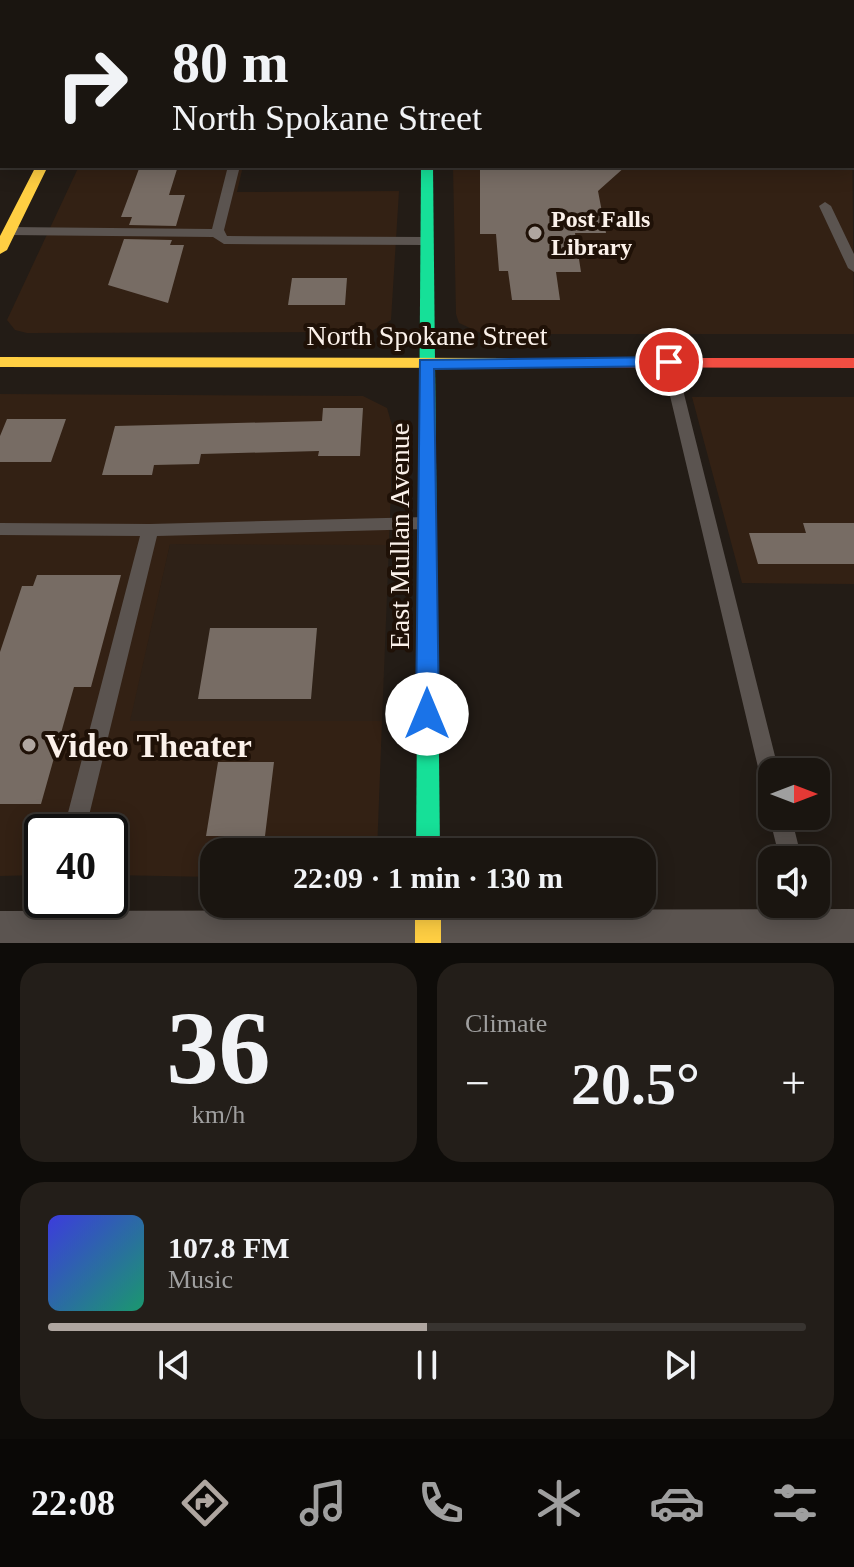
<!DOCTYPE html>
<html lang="en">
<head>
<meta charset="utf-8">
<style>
  :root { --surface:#1a1510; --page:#231e19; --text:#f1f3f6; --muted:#9f9f9f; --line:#383430; --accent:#afa6a0 }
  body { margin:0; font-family:"Times New Roman",serif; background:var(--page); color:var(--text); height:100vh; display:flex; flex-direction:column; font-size:30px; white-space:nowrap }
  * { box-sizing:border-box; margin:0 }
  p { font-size:26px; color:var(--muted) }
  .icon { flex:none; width:44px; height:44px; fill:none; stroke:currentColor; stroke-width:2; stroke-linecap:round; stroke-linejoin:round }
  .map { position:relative; height:943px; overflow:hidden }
  .side { display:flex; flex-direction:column; gap:20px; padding:20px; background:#0e0c09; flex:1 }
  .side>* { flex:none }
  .guide { position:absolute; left:0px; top:0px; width:854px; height:168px; box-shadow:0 4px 20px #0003,0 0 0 2px var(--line); background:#1a1510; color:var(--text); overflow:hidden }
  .needle { width:52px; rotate:90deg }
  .controls { position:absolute; left:758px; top:758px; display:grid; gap:16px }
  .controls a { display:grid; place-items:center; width:72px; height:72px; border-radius:16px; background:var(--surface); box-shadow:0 4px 20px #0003,0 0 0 2px var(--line); font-size:40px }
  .speed { position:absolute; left:24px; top:814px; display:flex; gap:16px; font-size:40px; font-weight:700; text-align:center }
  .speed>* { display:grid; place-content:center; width:104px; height:104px; border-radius:50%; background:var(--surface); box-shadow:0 4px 20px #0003,0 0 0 2px var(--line); line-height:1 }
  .speed .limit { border:4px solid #111; border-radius:12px; background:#fff; color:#111 }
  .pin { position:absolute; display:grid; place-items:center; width:68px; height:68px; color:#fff; margin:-34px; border:4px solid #fff; border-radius:50%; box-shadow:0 2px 8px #0007 }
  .me { position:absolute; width:88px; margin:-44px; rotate:0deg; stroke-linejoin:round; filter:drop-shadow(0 0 6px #0008) }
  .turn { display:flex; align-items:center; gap:28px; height:168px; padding:0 40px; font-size:36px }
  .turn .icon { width:104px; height:104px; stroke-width:2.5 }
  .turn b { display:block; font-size:56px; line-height:68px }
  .big { font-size:60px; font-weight:600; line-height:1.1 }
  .side .tile { flex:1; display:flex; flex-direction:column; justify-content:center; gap:12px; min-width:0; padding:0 28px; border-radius:24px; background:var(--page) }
  .side .dial { align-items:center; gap:0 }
  .dial b { font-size:104px; line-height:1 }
  .song { display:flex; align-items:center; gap:24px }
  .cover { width:96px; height:96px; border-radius:12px; background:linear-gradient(135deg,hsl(240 70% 55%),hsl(160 70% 35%)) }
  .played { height:8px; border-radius:4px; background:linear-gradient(90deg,var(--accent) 50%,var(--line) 50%) }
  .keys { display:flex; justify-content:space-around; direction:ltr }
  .heat { display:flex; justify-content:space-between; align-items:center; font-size:44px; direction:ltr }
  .side .tiles { flex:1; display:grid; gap:20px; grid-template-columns:1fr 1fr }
  .tile:last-child { grid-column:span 2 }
  .trip { position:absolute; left:200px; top:838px; width:456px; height:80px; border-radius:24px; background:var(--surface); box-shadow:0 4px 20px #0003,0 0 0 2px var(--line); font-weight:600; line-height:80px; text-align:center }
  .tab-bar { display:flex; height:128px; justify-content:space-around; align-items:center; background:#0a0806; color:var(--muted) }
  .tab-bar .icon { width:56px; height:56px }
  .tab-bar .on { color:var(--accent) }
  .tab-bar b { font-size:36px; color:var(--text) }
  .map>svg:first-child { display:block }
  .built { fill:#332114 }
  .education { fill:#2e2117 }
  .building { fill:#776c64 }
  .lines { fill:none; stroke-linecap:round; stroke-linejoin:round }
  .lane { fill:#5b5450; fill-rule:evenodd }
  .street { fill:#5b5450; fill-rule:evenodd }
  .fast { fill:#16e098; fill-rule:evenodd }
  .slow { fill:#ffcf43; fill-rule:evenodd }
  .jam { fill:#f24e42; fill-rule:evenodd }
  .route { fill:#1a73e8; stroke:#114b97; stroke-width:2 }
  .poi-dot { fill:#afa6a0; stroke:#1f1107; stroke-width:3 }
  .labels { text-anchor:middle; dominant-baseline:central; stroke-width:8; stroke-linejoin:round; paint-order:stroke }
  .far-poi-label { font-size:24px; font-weight:bold; fill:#fbf1ea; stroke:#1f1107; text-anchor:start }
  .street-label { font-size:28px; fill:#fbf1ea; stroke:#1f1107 }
  .near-poi-label { font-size:34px; font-weight:bold; fill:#fbf1ea; stroke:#1f1107; text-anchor:start }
</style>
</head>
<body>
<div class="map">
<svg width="854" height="943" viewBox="0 0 854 943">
  <rect width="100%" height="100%" fill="#231c16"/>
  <path class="built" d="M852,119l2,215h-371l-24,-11 -3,-9 -3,-148h399z
    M79,166h164l-6,26 162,-1 -8,129 -21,12 -343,1 -12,-3 -8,-10z
    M0,394l363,2 24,12 6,21 -4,116h-219l-39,175 251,1 -5,131h-163v25l-104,-2v-43h-68v43l-42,1z
    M692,397h162v187l-112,-1z"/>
  <path class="education" d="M449,0h405v119l-2,-117z
    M170,544l219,1 -7,176h-252z"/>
  <path class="building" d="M140,166h38l-9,29h16l-9,31 -47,-1 3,-8h-11z
    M480,166h146l-28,25 8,42h-31l6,39h-25l4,28h-48l-4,-29h-9l-3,-37h-16z
    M124,239l48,1 -2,5h14l-16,58 -60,-18z
    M292,278h55l-2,27h-57z
    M323,408h40l-3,48h-42l1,-5 -118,3 -2,10 -45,1 -2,10h-50l13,-49 207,-5z
    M7,419h59l-15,43h-51v-26z
    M803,523h51v41h-96l-9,-31h57z
    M37,575h84l-30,112h-17l-33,117h-41v-152l22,-66h11z
    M210,628h107l-6,71h-113z
    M218,762h56l-9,74h-59z"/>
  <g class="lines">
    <path class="lane" d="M228,166h12l-16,64 3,6 199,1 6,4 -6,4 -202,-1 -11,-7 -204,-2 -6,-4 6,-4 203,2z
      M825,202l6,4 23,48v18l-6,-4 -29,-62z
      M669,357l7,5 103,410h-7v22l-7,-3 -3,-7 -100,-422z
      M426,517l6,1 2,5 -2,5 -6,1 -269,7 -72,296h-22l77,-296 -140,-1v-12l150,1z
      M772,810v6h19l11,44h-22l-11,-44z
      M46,900h22l-11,43h-22z
      M790,904h22l10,39h-22z"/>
    <path class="street" d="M0,97h2v12h-2z
      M854,909v34h-854v-32z"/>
    <path class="fast" d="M421,166h12l7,686h-24z"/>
    <path class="slow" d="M36,166h12l-41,84 -7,4v-18z
      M0,357l524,1 8,5 -8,5 -524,-1z
      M415,904h26v39h-26z"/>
    <path class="jam" d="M413,0h10v2h-10z
      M524,358h330v10l-336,-1 -2,-4 2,-4z"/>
  </g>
  <path class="route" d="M669,357l6,1v8l-241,3 5,345 -4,7 -8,3 -7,-3 -4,-7 4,-354z"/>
  <g class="poi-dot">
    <circle cx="535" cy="233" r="8"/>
    <circle cx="29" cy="745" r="8"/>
  </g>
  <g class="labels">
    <g class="far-poi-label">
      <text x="551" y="219">Post Falls<tspan x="551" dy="28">Library</tspan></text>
    </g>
    <g class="street-label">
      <text x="427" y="335">North Spokane Street</text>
      <text transform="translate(399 536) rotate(-90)">East Mullan Avenue</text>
    </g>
    <g class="near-poi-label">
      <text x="45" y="745">Video Theater</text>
    </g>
  </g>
</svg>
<div class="controls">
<a><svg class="needle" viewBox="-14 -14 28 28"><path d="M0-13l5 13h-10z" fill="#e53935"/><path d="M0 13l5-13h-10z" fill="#9f9f9f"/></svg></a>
<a><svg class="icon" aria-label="sound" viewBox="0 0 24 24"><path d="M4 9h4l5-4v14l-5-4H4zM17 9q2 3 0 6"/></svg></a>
</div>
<div class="speed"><div class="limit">40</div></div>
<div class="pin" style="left:669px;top:362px;background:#d93025"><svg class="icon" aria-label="arrive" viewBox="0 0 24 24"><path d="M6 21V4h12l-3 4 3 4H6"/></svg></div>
<svg class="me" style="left:427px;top:714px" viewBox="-20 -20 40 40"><circle r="19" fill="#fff"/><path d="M0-13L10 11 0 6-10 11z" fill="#1a73e8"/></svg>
<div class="trip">22:09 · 1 min · 130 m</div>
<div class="guide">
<div class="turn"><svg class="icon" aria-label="right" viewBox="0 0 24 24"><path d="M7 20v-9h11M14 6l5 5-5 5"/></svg><div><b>80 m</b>North Spokane Street</div></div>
</div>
</div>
<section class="side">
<div class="tiles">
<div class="tile dial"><b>36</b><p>km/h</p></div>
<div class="tile"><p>Climate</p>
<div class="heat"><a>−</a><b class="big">20.5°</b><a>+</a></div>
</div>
<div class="tile">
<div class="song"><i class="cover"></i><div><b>107.8 FM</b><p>Music</p></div></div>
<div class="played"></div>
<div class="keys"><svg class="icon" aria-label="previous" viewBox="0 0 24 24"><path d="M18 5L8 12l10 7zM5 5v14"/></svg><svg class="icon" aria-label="pause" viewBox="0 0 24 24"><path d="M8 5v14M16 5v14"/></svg><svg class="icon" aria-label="next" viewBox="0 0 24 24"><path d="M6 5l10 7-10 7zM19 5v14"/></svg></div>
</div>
</div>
</section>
<nav class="tab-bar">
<b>22:08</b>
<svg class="icon on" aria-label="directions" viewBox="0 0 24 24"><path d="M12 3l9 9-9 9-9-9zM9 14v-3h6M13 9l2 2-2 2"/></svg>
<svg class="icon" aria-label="music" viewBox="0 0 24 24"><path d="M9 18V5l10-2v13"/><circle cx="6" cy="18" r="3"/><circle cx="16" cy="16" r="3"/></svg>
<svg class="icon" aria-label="phone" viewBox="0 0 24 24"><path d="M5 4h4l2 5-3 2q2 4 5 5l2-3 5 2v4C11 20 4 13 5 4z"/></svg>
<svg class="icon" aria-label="climate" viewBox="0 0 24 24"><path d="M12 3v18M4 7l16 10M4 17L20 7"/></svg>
<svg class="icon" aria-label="car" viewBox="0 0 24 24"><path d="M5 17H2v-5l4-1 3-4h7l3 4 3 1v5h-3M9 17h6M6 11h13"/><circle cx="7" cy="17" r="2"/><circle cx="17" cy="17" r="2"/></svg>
<svg class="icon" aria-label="filters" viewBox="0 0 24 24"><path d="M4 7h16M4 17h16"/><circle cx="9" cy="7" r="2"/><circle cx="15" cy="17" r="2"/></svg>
</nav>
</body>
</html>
